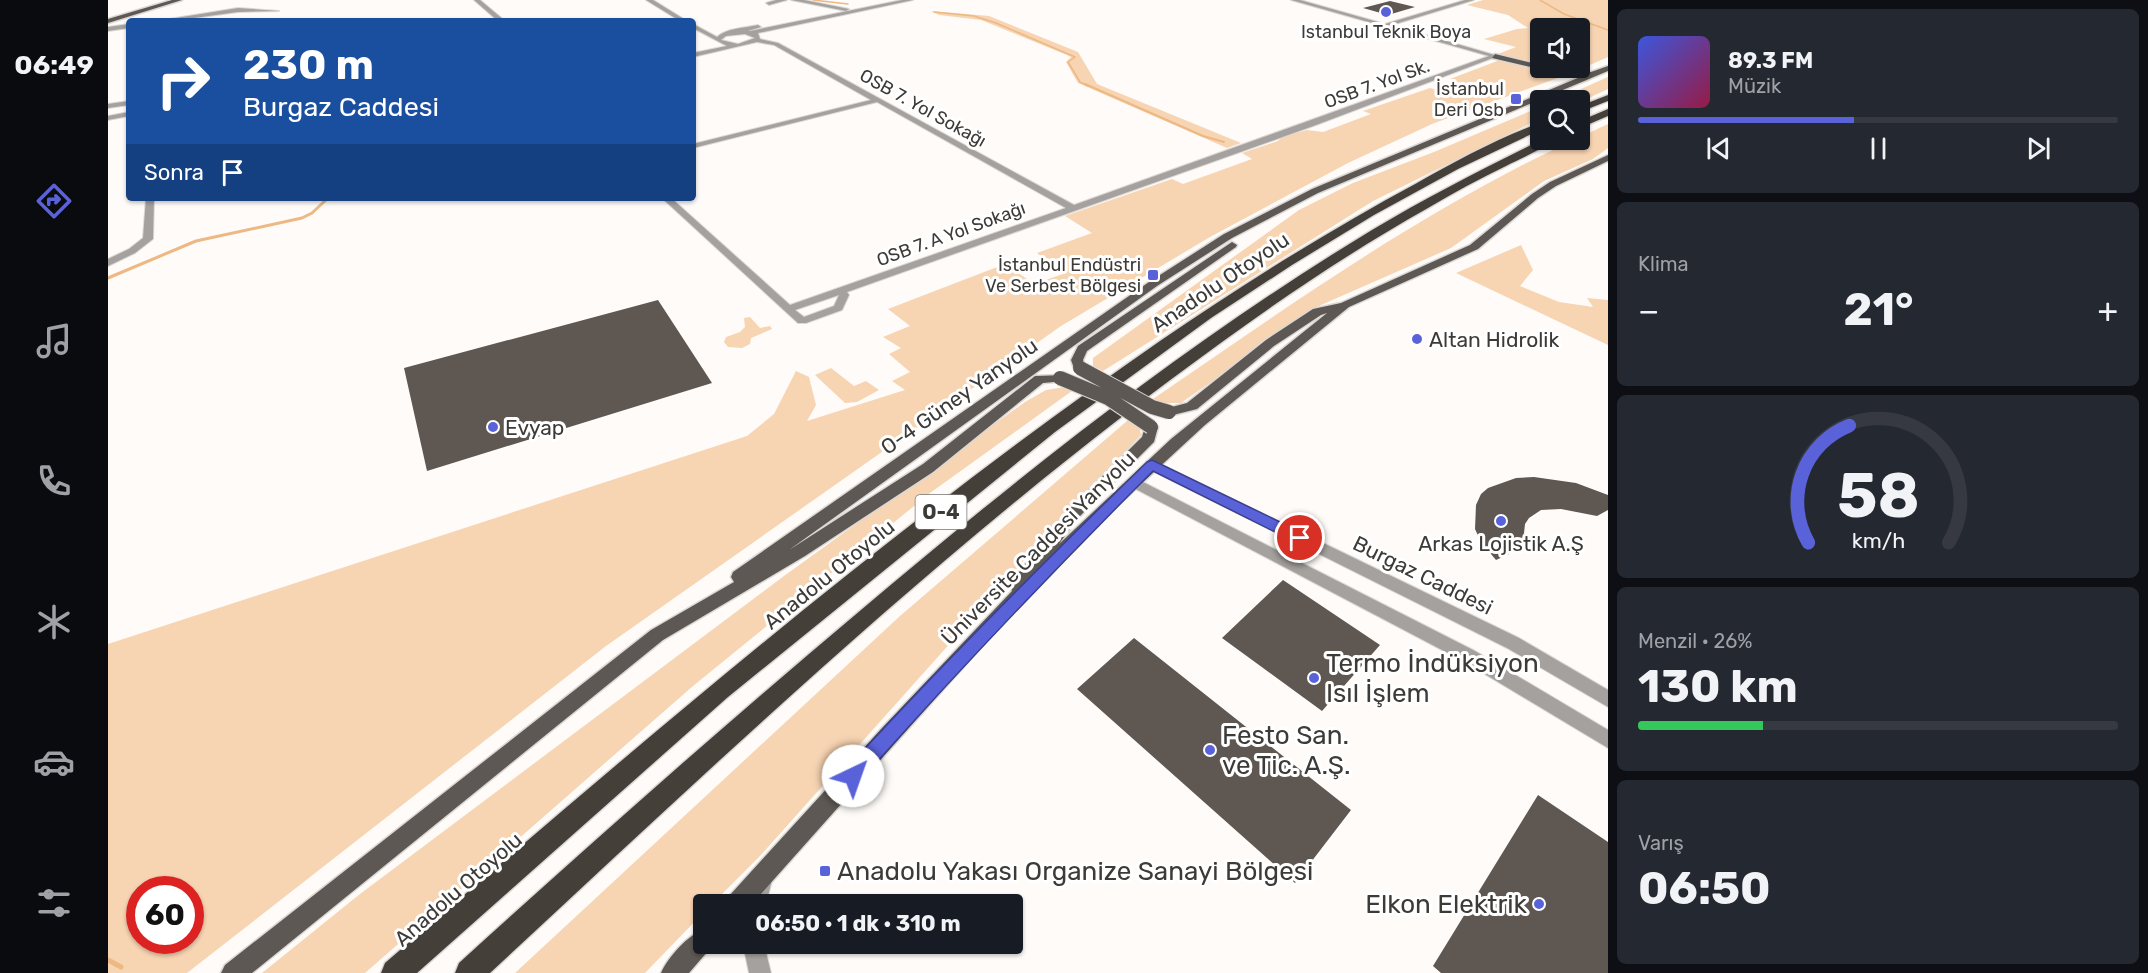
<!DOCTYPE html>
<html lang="tr">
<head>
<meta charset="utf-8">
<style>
  :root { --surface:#171b24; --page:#242831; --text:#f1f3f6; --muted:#9ea1a6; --line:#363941; --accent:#5a62d9 }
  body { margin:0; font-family:Rubik,sans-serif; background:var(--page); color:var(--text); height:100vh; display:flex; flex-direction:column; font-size:22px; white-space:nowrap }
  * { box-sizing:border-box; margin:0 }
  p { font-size:20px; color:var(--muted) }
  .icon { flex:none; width:33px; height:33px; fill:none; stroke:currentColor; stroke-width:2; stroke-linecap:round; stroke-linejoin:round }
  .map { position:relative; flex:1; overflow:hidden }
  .side { display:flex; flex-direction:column; gap:9px; padding:9px; background:#0d0f14; width:540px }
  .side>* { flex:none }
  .banner { position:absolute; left:18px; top:18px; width:570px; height:183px; border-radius:6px; box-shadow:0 2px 4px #0004; background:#1a4fa0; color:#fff; overflow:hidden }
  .controls { position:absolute; left:1422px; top:18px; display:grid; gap:12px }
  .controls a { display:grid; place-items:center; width:60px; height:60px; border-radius:6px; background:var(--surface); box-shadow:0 2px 4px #0004; font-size:30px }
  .speed { position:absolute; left:18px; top:876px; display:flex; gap:12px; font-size:30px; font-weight:700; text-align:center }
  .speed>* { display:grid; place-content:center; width:78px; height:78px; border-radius:50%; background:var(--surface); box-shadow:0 2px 4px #0004; line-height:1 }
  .speed .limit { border:9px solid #d22; background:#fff; color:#111 }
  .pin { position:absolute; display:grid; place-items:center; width:51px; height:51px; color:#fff; margin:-26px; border:3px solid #fff; border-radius:50%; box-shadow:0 2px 6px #0007 }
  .me { position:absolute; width:66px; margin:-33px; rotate:42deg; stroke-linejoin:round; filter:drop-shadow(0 0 4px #0008) }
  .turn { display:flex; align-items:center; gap:21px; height:126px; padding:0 18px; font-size:27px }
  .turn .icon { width:78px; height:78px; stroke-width:2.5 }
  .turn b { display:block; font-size:42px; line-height:51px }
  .then { display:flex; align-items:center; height:57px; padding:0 18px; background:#0003; gap:12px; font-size:22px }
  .big { font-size:45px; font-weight:700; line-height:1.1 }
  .side .tile { flex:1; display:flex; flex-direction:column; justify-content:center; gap:9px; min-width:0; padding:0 21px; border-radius:9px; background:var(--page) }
  .side .dial { align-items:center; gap:0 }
  .dial svg { height:156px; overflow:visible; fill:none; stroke:var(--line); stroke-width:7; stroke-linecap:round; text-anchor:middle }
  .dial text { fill:var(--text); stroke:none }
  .song { display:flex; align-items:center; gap:18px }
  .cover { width:72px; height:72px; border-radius:9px; background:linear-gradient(135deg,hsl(230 70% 55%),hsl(340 70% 35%)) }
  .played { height:6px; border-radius:3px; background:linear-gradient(90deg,var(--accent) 45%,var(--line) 45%) }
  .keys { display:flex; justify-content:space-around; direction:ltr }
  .heat { display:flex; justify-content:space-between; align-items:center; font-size:33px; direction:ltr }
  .charge { height:9px; border-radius:4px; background:linear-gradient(90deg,#34c759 26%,var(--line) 0) }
  .trip { position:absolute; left:585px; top:894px; width:330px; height:60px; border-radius:6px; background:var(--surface); box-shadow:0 2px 4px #0004; font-weight:700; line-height:60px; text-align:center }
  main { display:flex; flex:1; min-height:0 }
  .menu { display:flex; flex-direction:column; width:108px; justify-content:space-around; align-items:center; background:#090b0e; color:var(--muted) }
  .menu .icon { width:42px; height:42px }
  .menu .selected { color:var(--accent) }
  .menu b { font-size:27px; color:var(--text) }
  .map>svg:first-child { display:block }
  .green { fill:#f7d4b2; fill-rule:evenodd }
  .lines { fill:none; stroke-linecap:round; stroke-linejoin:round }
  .stream-far3 { stroke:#edb884; stroke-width:1.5 }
  .stream-far2 { stroke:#edb884; stroke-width:2 }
  .stream-far1 { stroke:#edb884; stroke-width:3 }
  .stream { stroke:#edb884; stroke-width:5 }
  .building { fill:#5e5752 }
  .minor-casing { stroke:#dbd8d5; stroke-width:2 }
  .major-casing { stroke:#dbd8d5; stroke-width:3 }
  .highway-casing { stroke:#dbd8d5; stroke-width:3 }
  .minor { fill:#a4a19e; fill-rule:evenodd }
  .major { fill:#5d5853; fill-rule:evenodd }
  .highway { fill:#453f39; fill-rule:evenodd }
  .major-bridge-casing { stroke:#dbd8d5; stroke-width:16; stroke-linecap:butt }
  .major-bridge { stroke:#5d5853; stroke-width:14 }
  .route { fill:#5a62d9; stroke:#3a408d; stroke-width:1.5 }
  .poi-dot { fill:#5a62d9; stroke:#fff; stroke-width:2 }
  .labels { text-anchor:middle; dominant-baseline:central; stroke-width:6; stroke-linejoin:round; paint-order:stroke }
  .far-poi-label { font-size:18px; fill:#3d3b38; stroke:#fff; text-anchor:end }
  .far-street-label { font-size:18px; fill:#3d3b38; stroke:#fff }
  .shield { fill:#fff; stroke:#777674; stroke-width:1.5 }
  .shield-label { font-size:20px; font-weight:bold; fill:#3d3b38 }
  .street-label { font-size:21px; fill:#3d3b38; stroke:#fff }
  .poi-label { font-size:21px; fill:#3d3b38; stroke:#fff; text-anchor:start }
  .near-poi-label { font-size:26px; fill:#3d3b38; stroke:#fff; text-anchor:start }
</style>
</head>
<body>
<main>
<nav class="menu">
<b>06:49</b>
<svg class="icon selected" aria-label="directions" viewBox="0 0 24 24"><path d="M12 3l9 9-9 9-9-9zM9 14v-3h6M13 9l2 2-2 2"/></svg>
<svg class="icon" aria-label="music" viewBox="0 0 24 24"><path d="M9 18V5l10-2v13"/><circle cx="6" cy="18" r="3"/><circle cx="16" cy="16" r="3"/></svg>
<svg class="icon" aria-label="phone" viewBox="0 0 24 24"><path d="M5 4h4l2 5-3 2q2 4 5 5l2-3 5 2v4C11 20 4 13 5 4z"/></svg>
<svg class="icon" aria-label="climate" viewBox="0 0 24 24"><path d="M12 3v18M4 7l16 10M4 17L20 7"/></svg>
<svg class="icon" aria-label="car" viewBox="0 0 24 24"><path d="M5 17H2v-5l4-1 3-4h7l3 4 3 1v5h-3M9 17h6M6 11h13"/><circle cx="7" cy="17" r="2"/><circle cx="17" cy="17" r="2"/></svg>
<svg class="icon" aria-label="filters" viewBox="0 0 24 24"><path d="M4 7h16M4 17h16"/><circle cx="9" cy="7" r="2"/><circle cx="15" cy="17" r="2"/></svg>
</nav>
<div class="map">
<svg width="1500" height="973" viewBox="0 0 1500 973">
  <rect width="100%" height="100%" fill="#fefbf8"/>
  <path class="green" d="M1375,0h125v57l-34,15 -142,52 -84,39 -138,74 -149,89 -455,320 -419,327h-79v-329l639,-208 27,-22 22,-43 13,6 7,28 -9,16 98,-31 -13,-9 18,-9 -21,-18 12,-6 -18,-11 27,-11 -22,-17 117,-45 29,20 29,-10 -26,-21 55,-20 -27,-17 107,-37 11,5 69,-25 -10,-6 36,-12 4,-4 25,-7 16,2 48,-18 -8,-3 67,-23 12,3 20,-7 -12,-5 50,-19 7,2 7,-3 -16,-5 18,-7 -32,-8 33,-10 11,-1 -20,-13 -41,-10zM1432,28h40v40h-40zM32,890h50v50h-50z
    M823,11l58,5 89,36 19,32 144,59 -14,5 -149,-65 -12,-21 5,-5 -4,-2 -86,-35 -42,-5z
    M1500,77v12l-28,13 -24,-2z
    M1432,107v12l-167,82 -270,170 -10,-5v-8l206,-148 54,-27 81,-31z
    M1500,124v24l-15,11 -49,22 -93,67 -130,57 -140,98h-17l-11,-4c136,-93 271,-190 421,-259h6v-3z
    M1413,245l12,25 -13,16 39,16 34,5 -6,-9 21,2v45l-152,-72z
    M642,317l10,11 10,-2 2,3 -21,9 -1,6 -8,4 -14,-1 -4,-5 2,-5 14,-5 5,-5 -1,-9z
    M723,368l23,18 12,-5 13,9 -22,12 -12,1 -30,-28z
    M957,387l11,1 -146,105 -237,193 -328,287h-103l98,-79 424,-318 241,-174 21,-12z
    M1023,420l8,3 2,12 -113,121 -268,300 -48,48h-8l-1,9 -58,60h-130l385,-357 227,-195z"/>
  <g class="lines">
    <path class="stream-far3" d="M705,0l35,4
      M1432,0l24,14 44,16
      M826,12l40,4 22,7 79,34 -7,5 12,20 8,4"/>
    <path class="stream-far2" d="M977,84l118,52 21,6"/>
    <path class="stream-far1" d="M0,278l88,-37 106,-23 10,-5 16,-15"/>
    <path class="stream" d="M0,960l13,7"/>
  </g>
  <path class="building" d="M1282,1l25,6 -27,8 -25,-7z
    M550,300l54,83 -285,88 -23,-103z
    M1426,477l42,6 32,12v15l-11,6 -36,-7 -20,1 -12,8 -4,6 -1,9 7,11 -35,16 -15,-18 -6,-13 1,-24 5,-11 7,-6 28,-10z
    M1175,580l97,65 -58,66 -100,-73z
    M1026,638l217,172 -56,73 -218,-194z
    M1430,795l70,47v131h-167l-8,-7z"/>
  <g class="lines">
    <g class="minor-casing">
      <path id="minor" d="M366,0h6l25,21h-7z
        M538,0h7l34,21h-7z
        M668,0h11l-18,5 -3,-2z
        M683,0h13l45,9 -3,2z
        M794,0h11l-155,33 2,6 18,4 296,162 415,-149 -198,-56h9l85,24 80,-24h9l-82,25 106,31 -182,69 -469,167 2,3 -7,15 -36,13h-8l-136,-125h9l119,107 276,-97 -189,-106 -184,46v-4l178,-44 -97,-55 -17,-3 -64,15v-4l34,-7 -34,-18v-4l24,13c10,-9 27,-9 41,-12l3,2 -13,4h2zM637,34l10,4 -17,6 -17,-4 5,-4zM731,295l-5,11 -30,11 -9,-7z
        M130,8l41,3 -41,1 -66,9h-15z
        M21,24v4l-21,3v-4z
        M21,101v4l-21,3v-4z
        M21,112v4l-21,4v-4z
        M38,198h8l-1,41 -18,14 -27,13v-7l21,-10 14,-11z
        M1044,460l367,178 89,52v17l-101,-59 -360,-180 -2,-3z
        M1027,478l340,173 133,79v18l-145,-87 -333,-175 -2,-3 2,-3z
        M654,870l7,3 3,7 -6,24h-20l9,-31z
        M635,944h21l7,29h-22z"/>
    </g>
    <g class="major-casing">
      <path id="major" d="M64,0h10l-74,23v-4z
        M1387,54l45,11v3l51,4 17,-6v5l-290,122 -86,45 -75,48 -368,264 134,-86 112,-88 30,-1 2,3 -2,3 -22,2 -110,89 -128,84 -142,84 -411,333h-31l4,-8 426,-335 83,-48 -3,-5 2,-5 416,-290 75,-48 88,-45 273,-114 -33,-3 -60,-14z
        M1500,155v6l-52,25 -18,12 -60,51 -129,58 -144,118 -102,94 -105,109 -246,276h-26l3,-8 153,-168 130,-137 -2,-5 2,-5 55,-70 75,-74 4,-13h10l2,3 -4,15 -77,77 -18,25 112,-105 156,-126 -6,2 -47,31 -77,63 -28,7 -5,-1 -2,-3 2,-3 23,-6 79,-63 47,-31 28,-6 129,-58 62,-51 18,-12z
        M1124,242l5,3 -1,2 -149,104 -4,9 3,8 -1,3h-10l-4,-11 7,-14z
        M596,929v15h10l-25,29h-28c7,-16 27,-38 43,-44z"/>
    </g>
    <g class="highway-casing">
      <path id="highway" d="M1500,95v6l-28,11v-6z
        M1500,109v7l-28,12v-7z
        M1432,123v7l-82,39 -84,46 -82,50 -81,53 -156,114 -327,265 -311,276h-36l4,-10c251,-216 502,-433 775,-622 83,-57 168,-110 257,-158 39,-22 81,-45 123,-60z
        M1433,140h12c-13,11 -32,18 -47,26 -27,13 -53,27 -78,42 -71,40 -140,86 -206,134 -261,188 -496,412 -732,631h-35l4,-10c132,-120 265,-238 402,-353 162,-137 329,-270 511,-380 55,-33 112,-62 169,-90z"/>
    </g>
    <use href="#minor" class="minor"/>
    <use href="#major" class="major"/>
    <use href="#highway" class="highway"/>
    <g class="major-bridge-casing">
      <path id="major-bridge" d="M972,368l72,39 17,5
        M952,378l48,20 43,29"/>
    </g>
    <use href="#major-bridge" class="major-bridge"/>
  </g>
  <path class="route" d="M1044,460l153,74 3,4 -3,4h-10l-142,-71c-101,101 -199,204 -294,311l-6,2 -7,-2 -3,-6 3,-7c97,-106 198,-207 301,-307z"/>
  <g class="poi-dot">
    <circle cx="1278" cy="12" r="6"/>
    <rect x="1402" y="93" width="12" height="12" rx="3"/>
    <rect x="1039" y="269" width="12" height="12" rx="3"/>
    <circle cx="1309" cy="339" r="6"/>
    <circle cx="385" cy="427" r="6"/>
    <circle cx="1393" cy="521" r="6"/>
    <circle cx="1206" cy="678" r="6"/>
    <circle cx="1102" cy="750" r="6"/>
    <rect x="711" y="865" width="12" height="12" rx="3"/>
    <circle cx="1431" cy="904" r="6"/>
  </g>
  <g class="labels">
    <g class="far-poi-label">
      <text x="1278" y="32" text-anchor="middle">Istanbul Teknik Boya</text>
      <text x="1396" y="89">İstanbul<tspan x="1396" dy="21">Deri Osb</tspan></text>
      <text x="1033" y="265">İstanbul Endüstri<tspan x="1033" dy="21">Ve Serbest Bölgesi</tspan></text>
    </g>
    <g class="far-street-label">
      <text transform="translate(1269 84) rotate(-20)">OSB 7. Yol Sk.</text>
      <text transform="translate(815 108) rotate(29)">OSB 7. Yol Sokağı</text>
      <text transform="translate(843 234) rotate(-20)">OSB 7. A Yol Sokağı</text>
    </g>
    <rect class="shield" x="807.5" y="495" width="51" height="34" rx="4.5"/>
    <g class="shield-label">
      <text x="833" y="512">O-4</text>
    </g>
    <g class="street-label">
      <text transform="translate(1112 282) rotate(-34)">Anadolu Otoyolu</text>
      <text transform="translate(851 396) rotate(-35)">O-4 Güney Yanyolu</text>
      <text transform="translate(930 548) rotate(-45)">Üniversite Caddesi Yanyolu</text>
      <text transform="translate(721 574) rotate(-39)">Anadolu Otoyolu</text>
      <text transform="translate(1315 575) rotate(26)">Burgaz Caddesi</text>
      <text transform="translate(350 889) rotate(-41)">Anadolu Otoyolu</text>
    </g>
    <g class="poi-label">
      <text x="1321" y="339">Altan Hidrolik</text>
      <text x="397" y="427">Evyap</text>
      <text x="1393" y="543" text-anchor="middle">Arkas Lojistik A.Ş</text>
    </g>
    <g class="near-poi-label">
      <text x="1218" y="663">Termo İndüksiyon<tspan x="1218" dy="30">Isıl İşlem</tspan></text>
      <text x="1114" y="735">Festo San.<tspan x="1114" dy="30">ve Tic. A.Ş.</tspan></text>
      <text x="729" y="871">Anadolu Yakası Organize Sanayi Bölgesi</text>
      <text x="1419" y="904" text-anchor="end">Elkon Elektrik</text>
    </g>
  </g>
</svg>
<div class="controls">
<a><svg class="icon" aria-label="sound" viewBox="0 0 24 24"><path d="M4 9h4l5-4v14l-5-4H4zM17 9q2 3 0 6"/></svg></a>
<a><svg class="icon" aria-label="search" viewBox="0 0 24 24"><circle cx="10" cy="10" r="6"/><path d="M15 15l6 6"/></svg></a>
</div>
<div class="speed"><div class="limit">60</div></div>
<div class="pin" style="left:1192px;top:538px;background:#d93025"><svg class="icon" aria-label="arrive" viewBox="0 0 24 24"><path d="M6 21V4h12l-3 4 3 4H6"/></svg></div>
<svg class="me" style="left:745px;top:776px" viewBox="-20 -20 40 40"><circle r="19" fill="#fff"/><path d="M0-13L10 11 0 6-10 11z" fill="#5a62d9"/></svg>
<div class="trip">06:50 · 1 dk · 310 m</div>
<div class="banner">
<div class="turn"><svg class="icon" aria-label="right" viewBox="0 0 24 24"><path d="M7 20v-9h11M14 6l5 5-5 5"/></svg><div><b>230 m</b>Burgaz Caddesi</div></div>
<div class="then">Sonra<svg class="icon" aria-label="arrive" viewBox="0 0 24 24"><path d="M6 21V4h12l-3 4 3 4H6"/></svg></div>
</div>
</div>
<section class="side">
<div class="tile">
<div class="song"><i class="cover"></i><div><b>89.3 FM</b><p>Müzik</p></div></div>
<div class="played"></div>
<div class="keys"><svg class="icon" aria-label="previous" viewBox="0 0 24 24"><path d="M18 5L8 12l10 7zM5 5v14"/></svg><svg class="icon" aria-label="pause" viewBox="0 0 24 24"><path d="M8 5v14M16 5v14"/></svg><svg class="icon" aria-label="next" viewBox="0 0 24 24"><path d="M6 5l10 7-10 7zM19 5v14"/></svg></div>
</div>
<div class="tile"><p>Klima</p>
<div class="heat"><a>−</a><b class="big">21°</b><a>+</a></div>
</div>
<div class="tile dial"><svg viewBox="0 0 100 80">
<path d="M14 69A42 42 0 1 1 86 69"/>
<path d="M14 69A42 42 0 0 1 35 9" stroke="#5a62d9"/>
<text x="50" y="56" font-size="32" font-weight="700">58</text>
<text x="50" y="72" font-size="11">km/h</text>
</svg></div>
<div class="tile"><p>Menzil · 26%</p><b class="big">130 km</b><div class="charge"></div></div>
<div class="tile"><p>Varış</p><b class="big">06:50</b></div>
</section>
</main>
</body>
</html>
